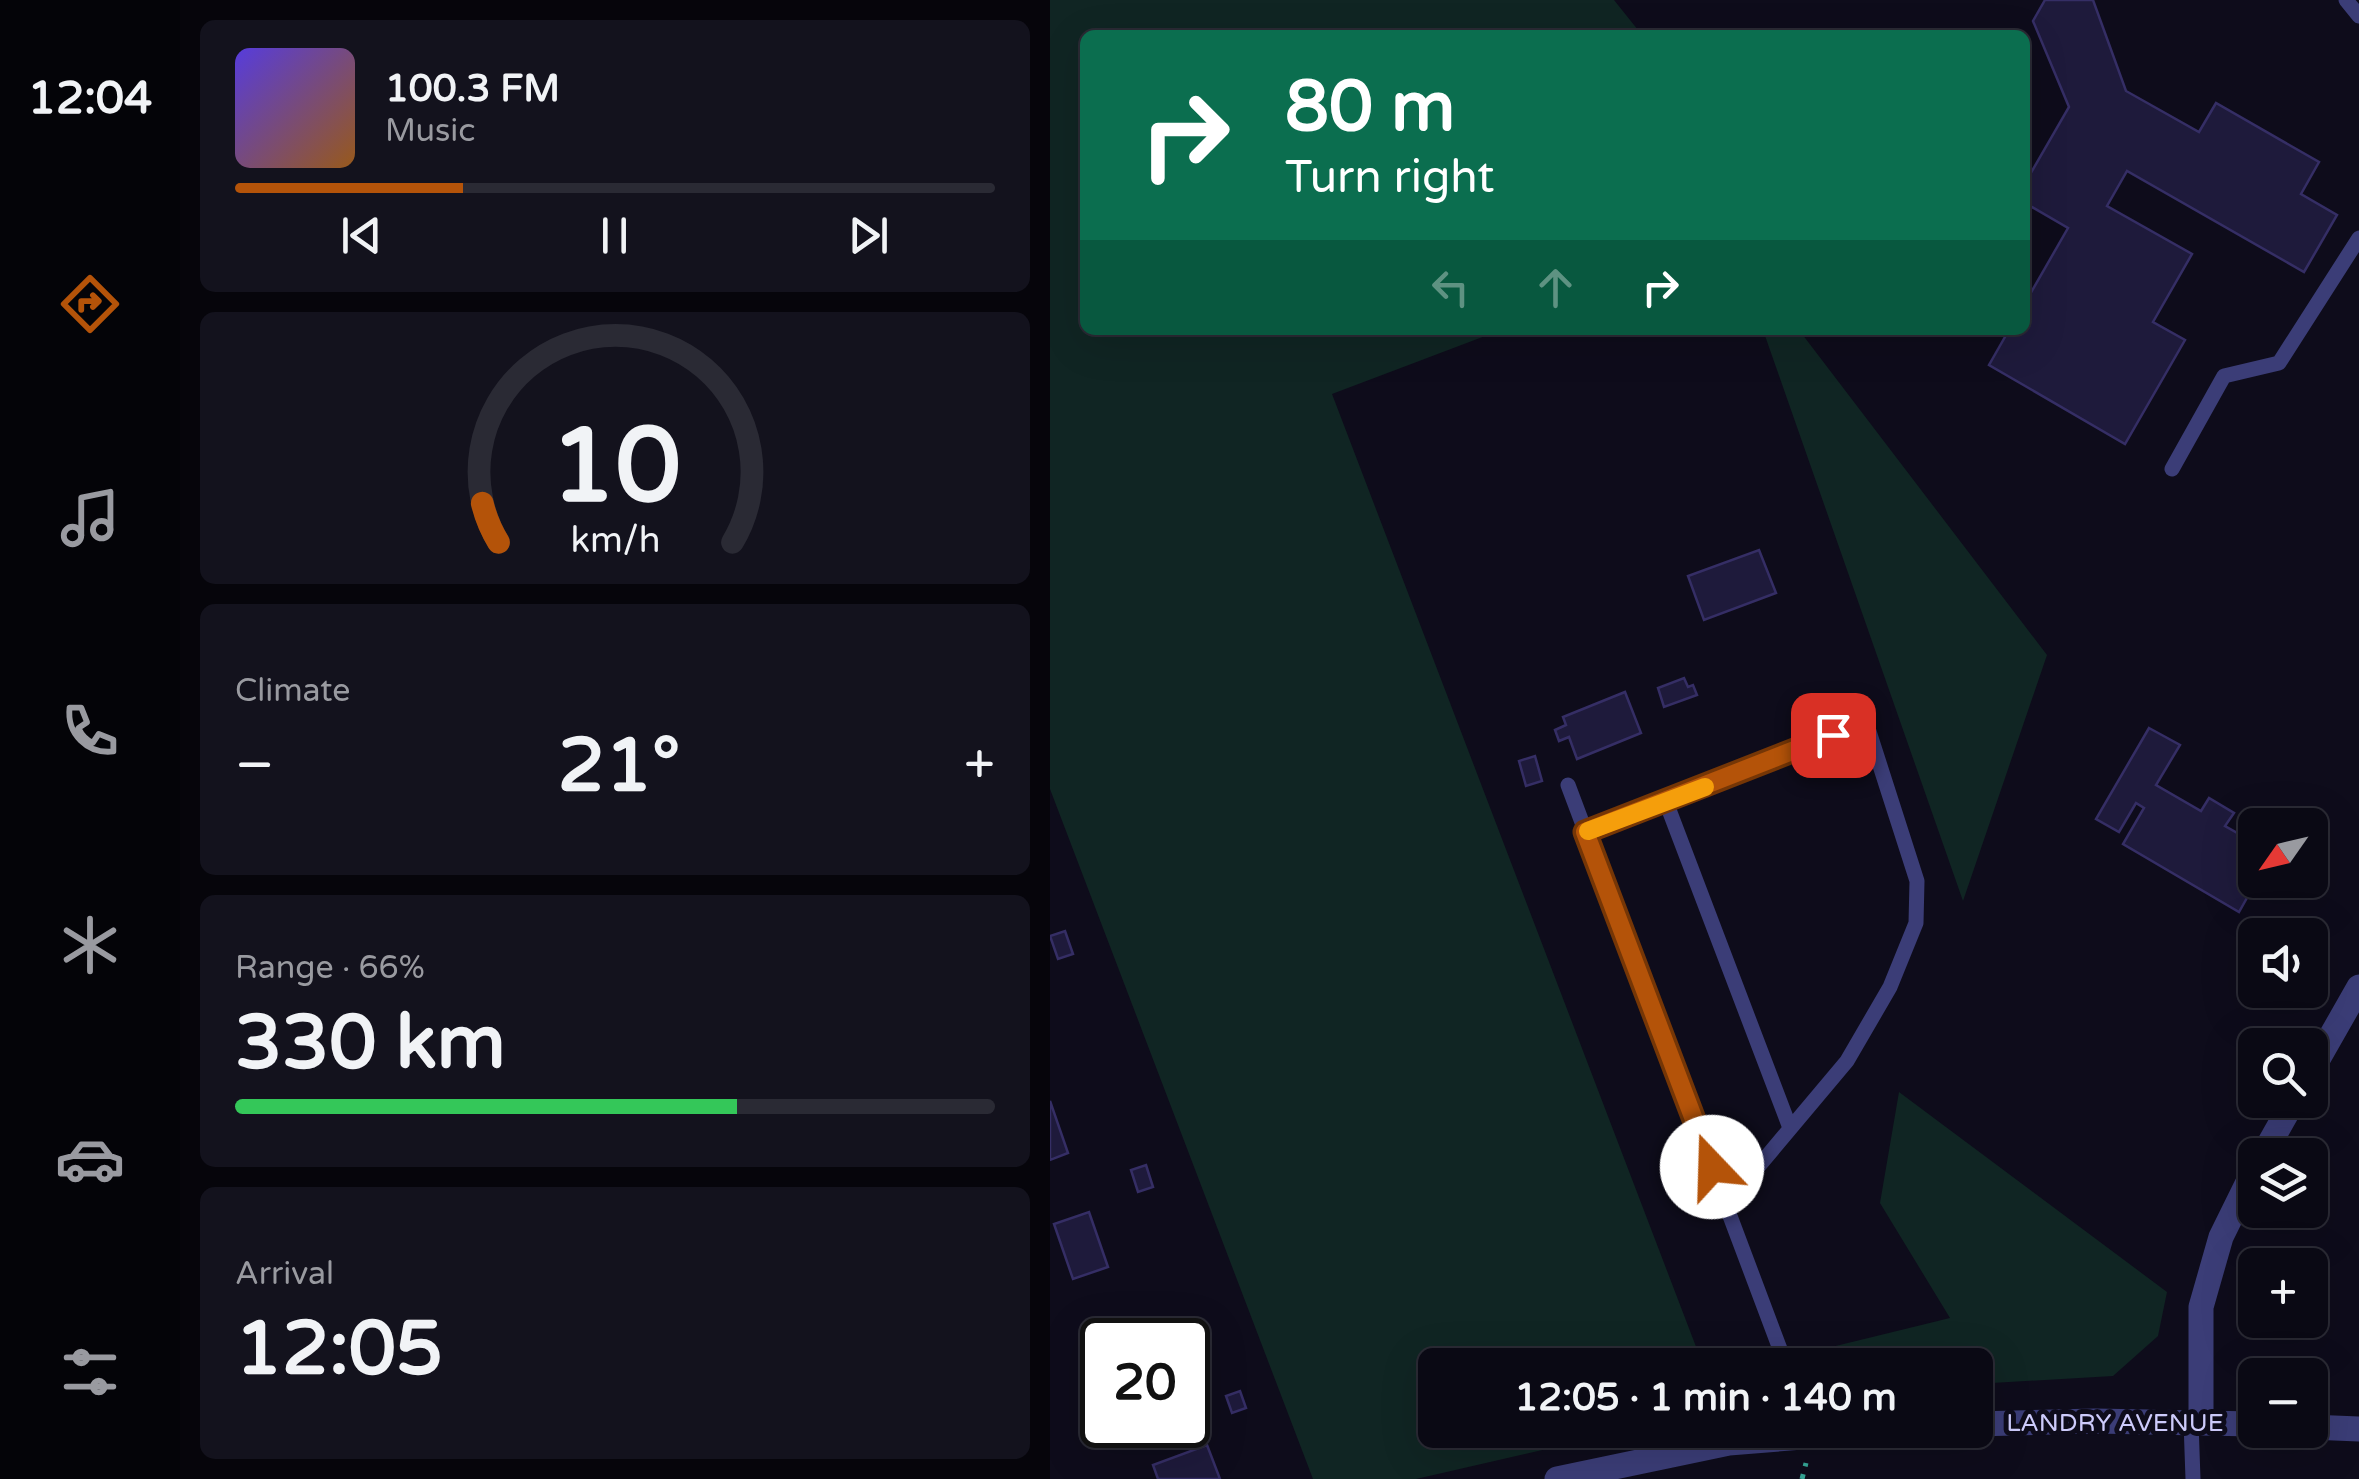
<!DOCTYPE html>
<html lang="en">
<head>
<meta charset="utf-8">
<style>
  :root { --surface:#0a0914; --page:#13121d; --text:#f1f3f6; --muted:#999aa0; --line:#2a2a34; --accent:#b45309 }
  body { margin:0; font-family:"Varela Round",sans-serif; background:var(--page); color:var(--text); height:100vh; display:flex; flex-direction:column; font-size:38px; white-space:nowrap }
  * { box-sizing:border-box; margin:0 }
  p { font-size:32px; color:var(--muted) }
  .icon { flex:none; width:55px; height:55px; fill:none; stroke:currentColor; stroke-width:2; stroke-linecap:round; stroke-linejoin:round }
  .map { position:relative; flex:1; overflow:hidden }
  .details { display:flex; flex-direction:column; gap:20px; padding:20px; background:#06050b; width:870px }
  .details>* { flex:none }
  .banner { position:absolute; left:30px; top:30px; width:950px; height:305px; border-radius:15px; box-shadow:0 10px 40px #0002,0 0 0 2px var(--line); background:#0b6e4f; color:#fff; overflow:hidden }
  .needle { width:65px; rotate:236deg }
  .tools { position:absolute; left:1188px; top:808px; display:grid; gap:20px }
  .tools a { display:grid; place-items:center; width:90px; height:90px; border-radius:15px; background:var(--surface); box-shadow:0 10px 40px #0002,0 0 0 2px var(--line); font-size:50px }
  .speed { position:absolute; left:30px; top:1318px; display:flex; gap:20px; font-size:50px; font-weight:700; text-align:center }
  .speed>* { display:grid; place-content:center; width:130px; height:130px; border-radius:50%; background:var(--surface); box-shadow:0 10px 40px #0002,0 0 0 2px var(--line); line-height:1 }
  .speed .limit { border:5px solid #111; border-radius:15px; background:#fff; color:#111 }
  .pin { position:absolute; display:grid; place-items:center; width:85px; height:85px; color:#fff; margin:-42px; border-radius:20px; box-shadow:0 5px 15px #0006 }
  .me { position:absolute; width:110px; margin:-55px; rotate:339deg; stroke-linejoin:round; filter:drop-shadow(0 0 8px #0008) }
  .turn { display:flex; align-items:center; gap:35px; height:210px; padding:0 40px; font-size:45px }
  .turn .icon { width:130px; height:130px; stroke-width:2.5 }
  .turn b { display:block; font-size:70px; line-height:85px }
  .lanes { display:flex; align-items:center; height:95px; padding:0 40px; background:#0003; justify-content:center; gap:50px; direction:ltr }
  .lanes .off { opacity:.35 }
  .big { font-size:75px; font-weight:800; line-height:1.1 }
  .details .tile { flex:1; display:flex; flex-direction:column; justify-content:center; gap:15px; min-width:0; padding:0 35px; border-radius:15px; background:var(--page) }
  .details .dial { align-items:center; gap:0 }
  .dial svg { height:260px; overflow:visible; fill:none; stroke:var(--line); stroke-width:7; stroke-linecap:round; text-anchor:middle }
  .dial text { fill:var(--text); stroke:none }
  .song { display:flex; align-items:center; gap:30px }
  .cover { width:120px; height:120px; border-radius:15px; background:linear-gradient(135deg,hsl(250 70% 55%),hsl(30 70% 35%)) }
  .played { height:10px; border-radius:5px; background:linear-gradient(90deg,var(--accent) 30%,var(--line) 30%) }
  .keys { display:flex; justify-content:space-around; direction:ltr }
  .heat { display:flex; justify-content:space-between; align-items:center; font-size:55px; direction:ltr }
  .charge { height:15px; border-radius:8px; background:linear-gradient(90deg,#34c759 66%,var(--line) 0) }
  .trip { position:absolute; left:368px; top:1348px; width:575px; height:100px; border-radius:15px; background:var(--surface); box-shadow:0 10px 40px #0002,0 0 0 2px var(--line); font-weight:800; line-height:100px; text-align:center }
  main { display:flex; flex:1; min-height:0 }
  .tabs { display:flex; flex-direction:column; width:180px; justify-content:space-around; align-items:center; background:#040408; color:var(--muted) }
  .tabs .icon { width:70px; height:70px }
  .tabs .active { color:var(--accent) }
  .tabs b { font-size:45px; color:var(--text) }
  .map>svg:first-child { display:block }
  .green { fill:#102523 }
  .building { fill:#1e1a3b; stroke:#352e65; stroke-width:2.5 }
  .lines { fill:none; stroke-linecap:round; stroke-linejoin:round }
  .path { stroke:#35a596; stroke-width:5; stroke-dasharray:5 8; stroke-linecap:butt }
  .service { stroke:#3b3d77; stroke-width:15 }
  .tertiary { stroke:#3b3d77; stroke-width:25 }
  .route-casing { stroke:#753606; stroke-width:25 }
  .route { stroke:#b45309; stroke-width:18 }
  .slow { stroke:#f59e0b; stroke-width:18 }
  .labels { text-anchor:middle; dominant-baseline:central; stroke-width:10; stroke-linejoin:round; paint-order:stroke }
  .street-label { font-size:25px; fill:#cdcbfb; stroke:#0e0c1b }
</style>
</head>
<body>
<main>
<nav class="tabs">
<b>12:04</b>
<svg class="icon active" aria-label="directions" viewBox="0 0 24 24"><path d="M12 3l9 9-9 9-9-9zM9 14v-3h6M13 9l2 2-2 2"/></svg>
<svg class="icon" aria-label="music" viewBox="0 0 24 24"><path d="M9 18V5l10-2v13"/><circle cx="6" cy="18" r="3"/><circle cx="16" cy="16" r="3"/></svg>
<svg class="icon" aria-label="phone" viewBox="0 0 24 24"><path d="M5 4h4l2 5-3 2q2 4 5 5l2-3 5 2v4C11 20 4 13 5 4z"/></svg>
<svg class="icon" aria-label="climate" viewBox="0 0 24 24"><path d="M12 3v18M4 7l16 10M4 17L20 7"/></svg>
<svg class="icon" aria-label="car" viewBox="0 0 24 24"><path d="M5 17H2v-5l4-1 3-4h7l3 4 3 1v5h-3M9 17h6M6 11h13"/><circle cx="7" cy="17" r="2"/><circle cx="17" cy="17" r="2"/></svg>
<svg class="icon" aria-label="filters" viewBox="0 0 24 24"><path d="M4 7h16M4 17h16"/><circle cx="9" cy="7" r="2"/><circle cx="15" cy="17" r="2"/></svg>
</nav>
<section class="details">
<div class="tile">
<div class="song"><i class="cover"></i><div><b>100.3 FM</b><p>Music</p></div></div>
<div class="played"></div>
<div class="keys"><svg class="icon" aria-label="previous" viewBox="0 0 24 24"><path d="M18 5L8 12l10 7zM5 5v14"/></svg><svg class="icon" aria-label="pause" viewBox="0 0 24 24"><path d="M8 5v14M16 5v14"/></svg><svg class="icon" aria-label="next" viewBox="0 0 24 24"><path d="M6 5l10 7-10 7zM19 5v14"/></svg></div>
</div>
<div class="tile dial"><svg viewBox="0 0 100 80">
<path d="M14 69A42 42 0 1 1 86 69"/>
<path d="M14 69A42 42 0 0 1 9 57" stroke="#b45309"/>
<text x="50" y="56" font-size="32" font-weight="700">10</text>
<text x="50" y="72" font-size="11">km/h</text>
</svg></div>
<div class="tile"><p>Climate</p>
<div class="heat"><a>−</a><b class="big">21°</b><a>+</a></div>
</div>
<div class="tile"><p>Range · 66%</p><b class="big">330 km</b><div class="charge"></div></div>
<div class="tile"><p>Arrival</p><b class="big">12:05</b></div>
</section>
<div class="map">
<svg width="1309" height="1479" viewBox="0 0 1309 1479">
  <rect width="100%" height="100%" fill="#0e0c1b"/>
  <path class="green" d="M0,0h564l28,35h-557v295h416l-169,64 371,971h-268v65h194l-213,49h-103l-263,-690z
    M713,330h36l248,325 -84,246z
    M849,1092l268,200 -9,44 -45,40 -138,8v-19h-169l-3,-11 147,-36 -70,-115z"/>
  <path class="building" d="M995,0h48l33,91 73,41 17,-29 103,59 -18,32 36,21 -33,57 -177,-101 -20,35 85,48 -39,68 32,18 -60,104 -136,-79 20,-35h16v-27l43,-75 -43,-25v-20l44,-76 -36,-86z
    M709,550l17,43 -72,27 -16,-44z
    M634,678l4,9 5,-2 4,10 -33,12 -6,-19z
    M575,692l16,41 -64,26 -8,-22 -10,4 -4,-11 11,-5 -3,-8z
    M1099,728l31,17 -24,40 45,26 8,-13 25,15 -9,13 30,17 2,37 -18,32 -116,-68 21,-36 -8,-5 -17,29 -23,-13z
    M485,756l7,25 -16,5 -7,-25z
    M15,931l8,23 -15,5 -8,-23z
    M0,1101l18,52 -18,7z
    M96,1165l7,22 -15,5 -7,-22z
    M39,1212l19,55 -35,12 -19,-55z
    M131,1321l6,19h-43l-2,-5z
    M190,1391l6,17 -14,5 -6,-17z
    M157,1445l13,34h-62l-5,-14z"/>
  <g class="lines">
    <path class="path" d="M752,1479l4,-16"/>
    <path class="service" d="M1296,0l13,16
      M1122,469l52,-93 55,-13 80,-125
      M518,785l218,580
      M616,802l124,326
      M535,832l281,-110 51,159 -1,42 -26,64 -43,74 -121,144
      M1141,1422l2,57"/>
    <path class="tertiary" d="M1260,1073l49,-86
      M1213,1155l31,-55
      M1151,1421v-114l20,-70 34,-69
      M925,1424l120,-3 160,3
      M1260,1427l49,2
      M507,1479l172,-36 161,-13"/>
  </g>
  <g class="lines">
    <g class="route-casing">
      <path id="route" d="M662,1167l-127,-335 248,-97"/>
    </g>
    <use href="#route" class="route"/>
    <path class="slow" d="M538,831l117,-44"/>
  </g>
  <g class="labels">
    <g class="street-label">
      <text x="1065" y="1423">LANDRY AVENUE</text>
    </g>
  </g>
</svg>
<div class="tools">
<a><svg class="needle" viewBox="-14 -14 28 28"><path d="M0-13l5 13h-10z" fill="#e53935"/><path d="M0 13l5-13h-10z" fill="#999aa0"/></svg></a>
<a><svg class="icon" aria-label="sound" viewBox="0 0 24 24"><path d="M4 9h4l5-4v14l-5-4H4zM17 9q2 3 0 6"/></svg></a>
<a><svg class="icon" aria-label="search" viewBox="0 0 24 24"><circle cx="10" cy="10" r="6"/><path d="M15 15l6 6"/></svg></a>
<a><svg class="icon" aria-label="layers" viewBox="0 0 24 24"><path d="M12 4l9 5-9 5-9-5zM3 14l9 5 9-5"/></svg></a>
<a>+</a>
<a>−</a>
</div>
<div class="speed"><div class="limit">20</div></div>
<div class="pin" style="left:783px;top:735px;background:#d93025"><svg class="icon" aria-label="arrive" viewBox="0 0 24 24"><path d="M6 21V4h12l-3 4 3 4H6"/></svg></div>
<svg class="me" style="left:662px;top:1167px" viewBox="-20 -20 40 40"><circle r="19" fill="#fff"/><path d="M0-13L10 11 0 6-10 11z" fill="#b45309"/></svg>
<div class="trip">12:05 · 1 min · 140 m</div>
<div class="banner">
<div class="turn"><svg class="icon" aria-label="right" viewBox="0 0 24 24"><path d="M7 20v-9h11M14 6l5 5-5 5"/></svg><div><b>80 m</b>Turn right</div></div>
<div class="lanes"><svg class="icon off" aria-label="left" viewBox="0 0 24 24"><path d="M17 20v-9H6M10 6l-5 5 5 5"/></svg><svg class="icon off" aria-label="ahead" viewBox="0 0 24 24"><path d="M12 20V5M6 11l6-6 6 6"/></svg><svg class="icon" aria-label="right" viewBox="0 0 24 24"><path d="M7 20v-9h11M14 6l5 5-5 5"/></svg></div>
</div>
</div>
</main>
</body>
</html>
